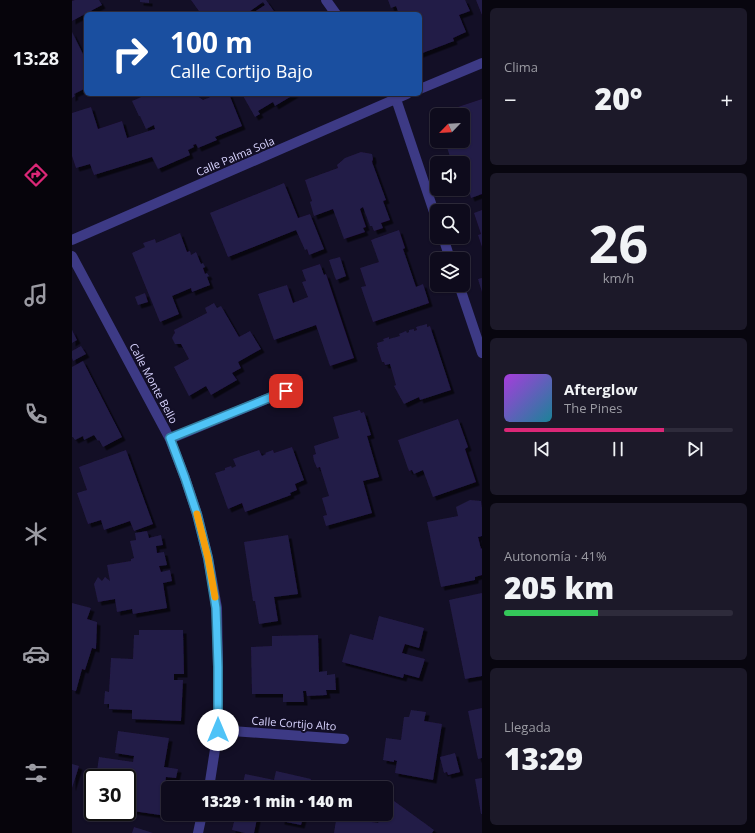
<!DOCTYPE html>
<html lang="es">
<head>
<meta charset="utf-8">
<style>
  :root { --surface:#0e0b1c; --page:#1c1929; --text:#f1f3f6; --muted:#9b9ba3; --line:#2e2b3b; --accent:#db2777 }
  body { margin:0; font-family:"Open Sans",sans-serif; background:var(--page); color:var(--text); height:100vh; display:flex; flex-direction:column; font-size:15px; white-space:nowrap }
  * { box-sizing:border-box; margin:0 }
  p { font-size:13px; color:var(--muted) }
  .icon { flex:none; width:22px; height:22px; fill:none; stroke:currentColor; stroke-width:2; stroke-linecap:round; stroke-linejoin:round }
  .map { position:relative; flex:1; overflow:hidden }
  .panel { display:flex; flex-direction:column; gap:8px; padding:8px; background:#08060f; width:273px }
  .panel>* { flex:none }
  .guide { position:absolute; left:12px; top:12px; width:338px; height:84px; border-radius:6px; box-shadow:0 1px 3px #0004,0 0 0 1px var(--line); background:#1a4fa0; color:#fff; overflow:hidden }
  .needle { width:26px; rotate:245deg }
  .buttons { position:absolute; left:358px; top:108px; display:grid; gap:8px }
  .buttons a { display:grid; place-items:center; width:40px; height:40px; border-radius:6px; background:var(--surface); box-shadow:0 1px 3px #0004,0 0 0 1px var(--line); font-size:20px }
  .speed { position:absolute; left:12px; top:769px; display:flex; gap:8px; font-size:20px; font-weight:700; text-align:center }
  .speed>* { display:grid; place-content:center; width:52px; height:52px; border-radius:50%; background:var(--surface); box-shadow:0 1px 3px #0004,0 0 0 1px var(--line); line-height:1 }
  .speed .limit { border:2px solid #111; border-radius:6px; background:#fff; color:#111 }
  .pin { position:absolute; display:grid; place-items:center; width:34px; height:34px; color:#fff; margin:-17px; border-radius:8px; box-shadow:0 2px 6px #0006 }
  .me { position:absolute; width:44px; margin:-22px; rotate:0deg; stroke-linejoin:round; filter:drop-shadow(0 0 3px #0008) }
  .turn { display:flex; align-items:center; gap:14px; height:84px; padding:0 20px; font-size:18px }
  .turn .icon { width:52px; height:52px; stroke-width:2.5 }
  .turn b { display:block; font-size:28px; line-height:34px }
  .big { font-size:30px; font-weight:800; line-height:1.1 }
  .panel .tile { flex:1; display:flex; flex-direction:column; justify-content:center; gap:6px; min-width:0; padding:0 14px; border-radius:6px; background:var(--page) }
  .panel .dial { align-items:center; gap:0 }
  .dial b { font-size:52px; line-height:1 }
  .song { display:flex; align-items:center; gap:12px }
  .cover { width:48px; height:48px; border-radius:6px; background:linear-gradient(135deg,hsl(280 70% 55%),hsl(190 70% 35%)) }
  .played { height:4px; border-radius:2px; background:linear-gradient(90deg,var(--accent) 70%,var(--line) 70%) }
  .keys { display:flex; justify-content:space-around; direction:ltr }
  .heat { display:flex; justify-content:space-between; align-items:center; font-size:22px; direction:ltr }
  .charge { height:6px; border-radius:3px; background:linear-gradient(90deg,#34c759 41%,var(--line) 0) }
  .trip { position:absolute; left:89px; top:781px; width:232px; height:40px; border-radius:6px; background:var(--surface); box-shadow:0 1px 3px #0004,0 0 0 1px var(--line); font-weight:800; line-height:40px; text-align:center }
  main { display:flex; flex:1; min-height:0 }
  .tab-bar { display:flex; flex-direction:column; width:72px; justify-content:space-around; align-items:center; background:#06040b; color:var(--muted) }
  .tab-bar .icon { width:28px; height:28px }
  .tab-bar .active { color:var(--accent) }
  .tab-bar b { font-size:18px; color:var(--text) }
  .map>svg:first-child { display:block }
  .building { fill:#241b47; filter:url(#shadow) }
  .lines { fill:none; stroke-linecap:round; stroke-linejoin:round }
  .street { stroke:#3d3a85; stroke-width:10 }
  .route-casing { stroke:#337fa1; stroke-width:10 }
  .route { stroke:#4fc3f7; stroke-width:7 }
  .slow { stroke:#f59e0b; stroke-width:7 }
  .labels { text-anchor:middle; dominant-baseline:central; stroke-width:4; stroke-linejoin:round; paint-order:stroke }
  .street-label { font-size:11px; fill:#d9d4ff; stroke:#130f26 }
</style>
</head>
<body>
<main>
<nav class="tab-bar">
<b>13:28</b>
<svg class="icon active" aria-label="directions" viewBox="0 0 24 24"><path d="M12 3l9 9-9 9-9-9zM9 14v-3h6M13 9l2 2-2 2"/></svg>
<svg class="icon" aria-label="music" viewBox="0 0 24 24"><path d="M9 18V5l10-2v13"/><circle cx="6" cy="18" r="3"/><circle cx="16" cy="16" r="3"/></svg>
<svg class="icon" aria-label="phone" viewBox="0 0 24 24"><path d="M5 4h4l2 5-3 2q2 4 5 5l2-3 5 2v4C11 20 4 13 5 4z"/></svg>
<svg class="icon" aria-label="climate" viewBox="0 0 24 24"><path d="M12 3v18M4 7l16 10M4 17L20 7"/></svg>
<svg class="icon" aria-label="car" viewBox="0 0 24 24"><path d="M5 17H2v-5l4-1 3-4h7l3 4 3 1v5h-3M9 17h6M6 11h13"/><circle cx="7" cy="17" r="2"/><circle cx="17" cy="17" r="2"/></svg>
<svg class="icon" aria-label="filters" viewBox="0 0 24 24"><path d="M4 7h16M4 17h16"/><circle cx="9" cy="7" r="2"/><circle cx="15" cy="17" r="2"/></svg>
</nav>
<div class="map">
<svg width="410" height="833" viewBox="0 0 410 833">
  <defs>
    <filter id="shadow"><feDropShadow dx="3.5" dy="3.5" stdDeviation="0" flood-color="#0009"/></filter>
  </defs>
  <rect width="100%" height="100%" fill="#130f26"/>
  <path class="building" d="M3,0h24l3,5 -30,16v-20z
    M68,0h9v3l-9,-1z
    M119,0h75l10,14h-25l14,-9 -2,-3 -17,12h-45z
    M316,0h77l5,11 -11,4 7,17 -13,6 1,3 -34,13v-40h-21l-3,-8 -5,2z
    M404,0h6v15z
    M0,32l14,28v28l-12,6 1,2 -3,2z
    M80,94h43l1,1 7,5 15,-6h11l13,32 -27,11 2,3 -19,8 -2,-4 -3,1 1,2 -6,3 2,5 -32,14 -6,-12 -58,18 -4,-11 -14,4 -4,-12v-43l19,-6 7,22 24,-8 5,17 28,-9 -1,-4 -8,4 -6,-13h-1l-7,-15 14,-6 1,1z
    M170,94h53l-20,12 -2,-4 -15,9 2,3 -5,3z
    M410,99v95l-11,4 -4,-13 -4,1v-23h-11l-7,-22h18v-26h-5l-3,-7z
    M289,152l11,2 1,5 -1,3 14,38 -3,1 7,19 -9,3 2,5 -9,3 -2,-5h-2l-7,-19 -3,2 6,18 -3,1 2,4 -21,7 -11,-30 -19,7 -4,-14 2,-1 -7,-21 33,-12 -1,-3 8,-7z
    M212,183l14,35 12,-4 14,35 -15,6 -2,-6 -2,1 -9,-20 -68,27 -18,-44z
    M410,210v37l-4,-12 3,-1 -7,-21z
    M327,230l6,18 -2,1 13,38 7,-3 6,19 -56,19 -12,-35 5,-1 -6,-18 19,-6 -8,-22z
    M108,233l7,19 3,-1 1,4 5,-3 5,12 2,-1 2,4 -2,1 2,6 2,-1 2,3 -2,1 3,8 -18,7 -1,-4 -19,8 7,18 -19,8 -28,-69 13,-6 -2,-4 12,-4 1,4z
    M268,257l6,19 -10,4 -7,-20z
    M248,264l4,11 2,-1 28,84 -24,8 -14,-41 -42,15 -16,-46 29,-9 6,18 15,-6 -6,-15 4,-1 -4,-11z
    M410,278v14l-4,-13z
    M73,293l3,9 -10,3 -3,-8z
    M142,303l3,5 4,-2 18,31 11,-6 11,18 -23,13 3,6 -9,5 5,7 -26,15 -5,-9 -17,10 -15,-29 15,-8 -8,-15h-6l-3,-6 2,-4 1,-1 -1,-3 33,-17 -2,-5z
    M355,324v3l3,-1 21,64 -31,10 -1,-3 -15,7 -10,-18 2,-1 -6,-21 -5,1 -1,-3h-2l-5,-15h1l-1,-4 7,-2 -1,-2 6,-2v2l11,-3 -1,-2 7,-3 1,2 2,-1v-2l5,-1v2l3,-1 -1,-3z
    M0,330l5,10 -5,3z
    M9,346l5,8 -13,7 -1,-3v-7z
    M11,361l39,76 -19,10 -4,-7 -1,1 -4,-6 -10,5 -1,-4 -8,4 -2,-3h-1v-70z
    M288,410l1,3 3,-1 7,23 -4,1 12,41 -16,4 9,32 -46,13 -3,-10 4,-1 -5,-17 7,-2 -9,-29 -3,1 -3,-7 -1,-6 3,-1 -2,-8 25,-8 -6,-21z
    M386,419l10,28 -3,2 11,33 -43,15 -10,-27 -9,4 -2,-4 -3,1 -11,-31z
    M220,447l12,33 -9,4 2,6 -7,3 1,2 -46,17 -3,-9 -14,6 -13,-36 10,-3v-2l6,-2 1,2 4,-2 -3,-7 26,-9 3,6 4,-2 -1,-1 8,-3 1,3z
    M54,450l27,74 -19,7 -4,-10 -26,9 -3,-10 -13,4 -11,-31 10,-3 -8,-23z
    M398,500l11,1 1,7v28l-4,1 3,12 1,-1v27l-7,2v3l-34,7 -14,-65 31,-6 -2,-9z
    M75,531l2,7 12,-3 2,10 -7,1 1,7 7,-1 3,13 -8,1 2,6 9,-2 2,11 -9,2 4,25 -34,6 -1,-5 -15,3 -2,-13 -17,3 -4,-18 4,-7 4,4 3,-4 5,4 -3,-16 24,-4v-2l3,-1 -4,-17 6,-1 -1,-7z
    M216,535l10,59 -24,3 4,24 -19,3 -4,-23h-2l-9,-59z
    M410,593v83l-17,3 -16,-79z
    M0,603l19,5 -4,11 10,3 -1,27 -4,-1 -7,22 -3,-1 -6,22 -4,-1z
    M307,616l45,12 -5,20 -14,-4 -3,9 23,6 -6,19 -15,-4 -1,4 -61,-16 8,-28 23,6z
    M67,630h44l1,44h-10v6h9l-2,41 -49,-2v-9l-23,-1v-5h-5l1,-13 4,1 2,-34 22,1 1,-24h5z
    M246,635l1,37 8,-1v4l8,-1 1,16h-10l1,5 -20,1 -1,-5h-3l1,11h-21v-8h-31l-1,-47 21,-1v-10z
    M410,708v50l-4,1 -10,-48z
    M339,710l15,2 -2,9 18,3 -9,56 -38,-7 2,-12 -3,-1v2l-11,-2 3,-22 15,2 3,-23h5z
    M46,731l51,7 -5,29 14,2 -2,9 -10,-1 -6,38 -27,-4 2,-15 -8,-1v-17h-31l3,-21 34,5 1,-6 -19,-3z
    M383,753l5,19 -12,3 -1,-3 -3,1 -4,-16z
    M0,764l7,2 -7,22z
    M204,771l35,8 -2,9h-67l3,-14 29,6z
    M410,778v36h-1l-6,-35z
    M322,801l40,29 -2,3h-98l3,-19h31l-2,7 12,2 7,-9h1v-2z
    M164,814h22l-4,19h-9l-13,-3z
    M203,814h29l-3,11 -20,-4 1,-5z
    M62,827l19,6h-21z"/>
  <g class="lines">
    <path class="street" d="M254,0l10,14
      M348,89l62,-26
      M321,94l3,5 41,122
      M371,237l7,22
      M0,240l335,-146
      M0,256l98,183 15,39 12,36 11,44 9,50 1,59v63l-9,58
      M387,285l23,68
      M98,439l116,-48
      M146,730l126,9
      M126,833l4,-19"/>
  </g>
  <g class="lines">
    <g class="route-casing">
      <path id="route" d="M146,730v-63l-2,-59 -8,-50 -11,-44 -12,-36 -15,-40 116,-47"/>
    </g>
    <use href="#route" class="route"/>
    <path class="slow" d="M125,514l11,44 7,39"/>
  </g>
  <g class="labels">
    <g class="street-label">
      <text transform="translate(163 156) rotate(-23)">Calle Palma Sola</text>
      <text transform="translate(82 383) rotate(62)">Calle Monte Bello</text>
      <text transform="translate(222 723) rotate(4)">Calle Cortijo Alto</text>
    </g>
  </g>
</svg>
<div class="buttons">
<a><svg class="needle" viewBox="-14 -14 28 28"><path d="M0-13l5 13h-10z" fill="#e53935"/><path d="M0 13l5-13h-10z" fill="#9b9ba3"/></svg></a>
<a><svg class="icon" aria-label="sound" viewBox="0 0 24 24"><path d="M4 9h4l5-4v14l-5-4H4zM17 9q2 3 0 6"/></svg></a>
<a><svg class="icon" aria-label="search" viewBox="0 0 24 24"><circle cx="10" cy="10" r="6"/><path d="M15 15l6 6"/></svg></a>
<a><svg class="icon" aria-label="layers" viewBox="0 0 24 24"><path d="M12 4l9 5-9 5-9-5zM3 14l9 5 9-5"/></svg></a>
</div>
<div class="speed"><div class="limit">30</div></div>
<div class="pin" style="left:214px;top:391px;background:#d93025"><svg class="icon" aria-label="arrive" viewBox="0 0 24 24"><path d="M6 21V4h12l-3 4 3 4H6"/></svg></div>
<svg class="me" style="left:146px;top:730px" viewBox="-20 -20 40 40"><circle r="19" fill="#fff"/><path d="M0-13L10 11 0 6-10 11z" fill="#4fc3f7"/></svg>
<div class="trip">13:29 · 1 min · 140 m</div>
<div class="guide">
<div class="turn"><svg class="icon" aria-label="right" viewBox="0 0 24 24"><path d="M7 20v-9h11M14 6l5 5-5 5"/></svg><div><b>100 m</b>Calle Cortijo Bajo</div></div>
</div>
</div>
<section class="panel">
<div class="tile"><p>Clima</p>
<div class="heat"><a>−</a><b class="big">20°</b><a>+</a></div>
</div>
<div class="tile dial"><b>26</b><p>km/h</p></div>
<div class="tile">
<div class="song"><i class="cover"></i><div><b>Afterglow</b><p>The Pines</p></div></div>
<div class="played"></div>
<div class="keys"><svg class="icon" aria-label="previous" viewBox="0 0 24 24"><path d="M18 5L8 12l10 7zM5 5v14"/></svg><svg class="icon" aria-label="pause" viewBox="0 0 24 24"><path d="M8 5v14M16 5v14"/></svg><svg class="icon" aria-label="next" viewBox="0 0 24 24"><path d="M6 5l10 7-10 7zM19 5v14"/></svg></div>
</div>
<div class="tile"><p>Autonomía · 41%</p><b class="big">205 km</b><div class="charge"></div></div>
<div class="tile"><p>Llegada</p><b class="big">13:29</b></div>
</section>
</main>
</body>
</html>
